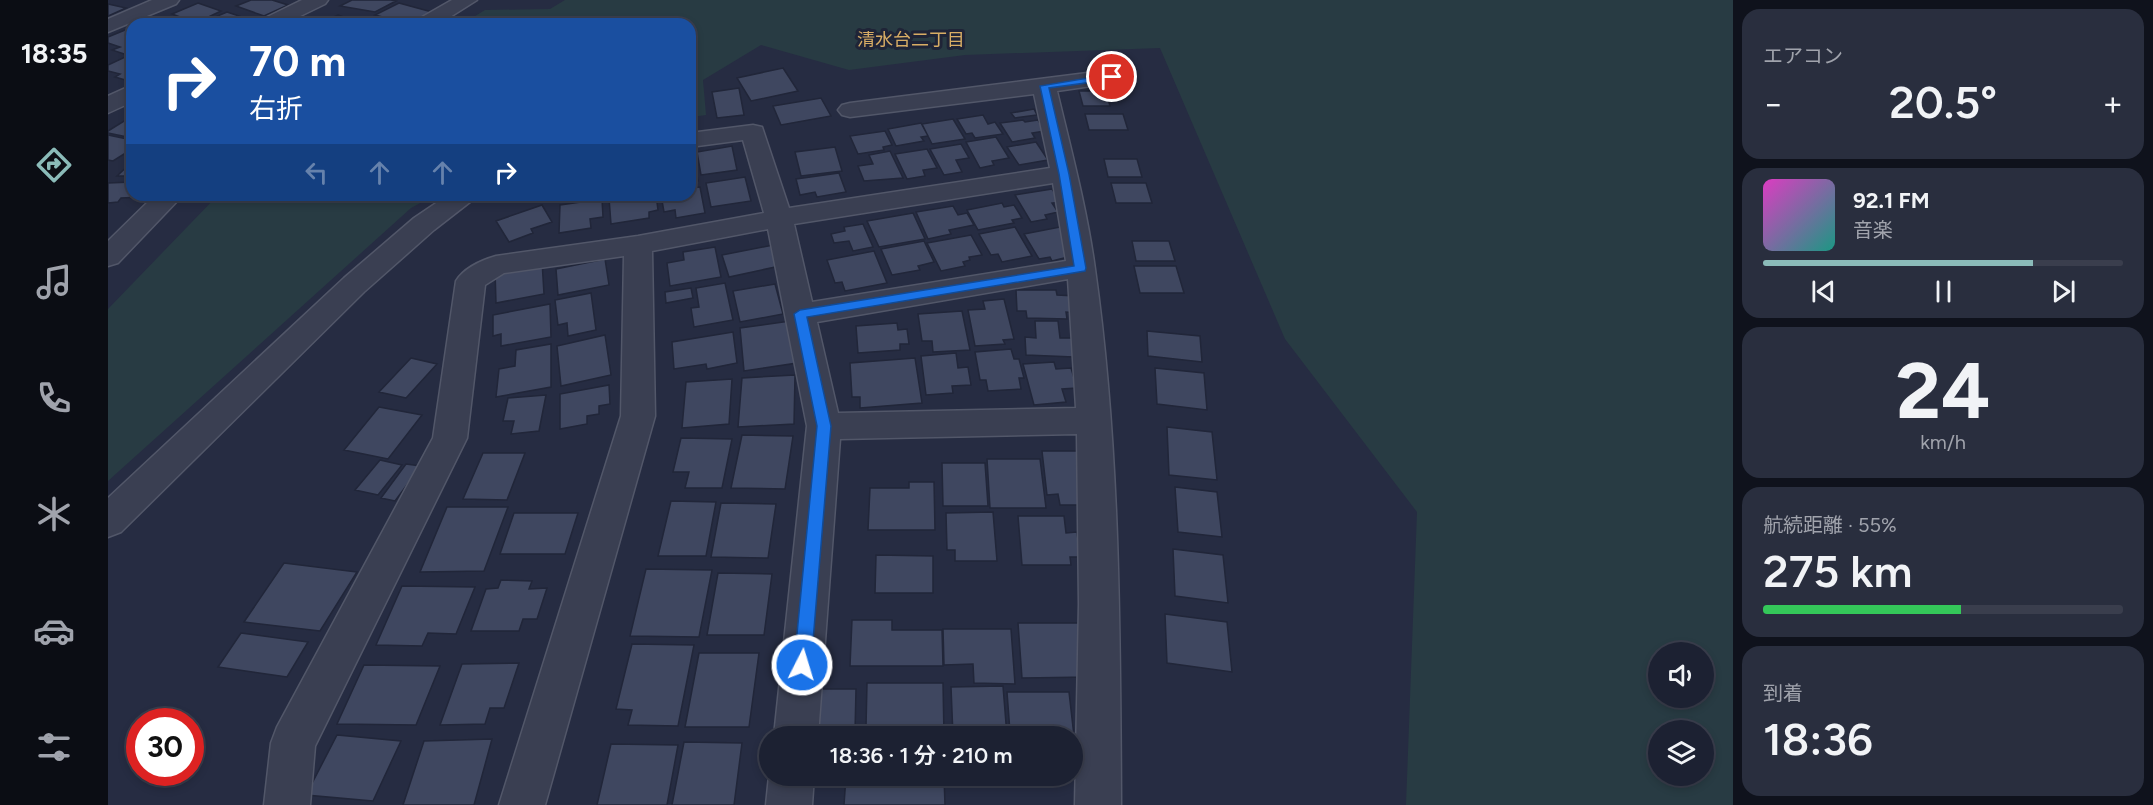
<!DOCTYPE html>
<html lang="ja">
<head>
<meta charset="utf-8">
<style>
  :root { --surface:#1c2132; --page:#292e3e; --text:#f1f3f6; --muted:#a0a3ac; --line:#3a3e4d; --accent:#8bbbb9 }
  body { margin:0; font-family:Figtree,"Noto Sans JP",sans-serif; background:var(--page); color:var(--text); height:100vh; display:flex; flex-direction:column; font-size:22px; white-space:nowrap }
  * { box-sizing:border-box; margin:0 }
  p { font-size:20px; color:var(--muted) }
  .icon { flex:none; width:33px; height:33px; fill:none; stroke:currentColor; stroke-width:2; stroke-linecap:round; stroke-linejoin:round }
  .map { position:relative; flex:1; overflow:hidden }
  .details { display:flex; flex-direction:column; gap:9px; padding:9px; background:#0f121c; width:420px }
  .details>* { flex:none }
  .top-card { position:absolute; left:18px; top:18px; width:570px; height:183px; border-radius:18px; box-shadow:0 3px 9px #0003,0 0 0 2px var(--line); background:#1a4fa0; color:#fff; overflow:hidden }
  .fabs { position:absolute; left:1540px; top:642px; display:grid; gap:12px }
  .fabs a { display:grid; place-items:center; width:66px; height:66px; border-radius:50%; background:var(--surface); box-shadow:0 3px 9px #0003,0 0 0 2px var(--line); font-size:30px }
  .speed { position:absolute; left:18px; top:708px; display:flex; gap:12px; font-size:30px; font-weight:700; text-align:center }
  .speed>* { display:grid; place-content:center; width:78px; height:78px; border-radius:50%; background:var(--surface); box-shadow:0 3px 9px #0003,0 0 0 2px var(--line); line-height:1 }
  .speed .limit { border:9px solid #d22; background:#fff; color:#111 }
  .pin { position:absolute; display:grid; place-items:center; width:51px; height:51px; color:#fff; margin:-26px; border:3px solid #fff; border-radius:50%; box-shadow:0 2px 6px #0007 }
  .me { position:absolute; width:66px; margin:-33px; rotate:5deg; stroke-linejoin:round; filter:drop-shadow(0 0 4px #0008) }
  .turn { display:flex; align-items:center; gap:21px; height:126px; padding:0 24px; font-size:27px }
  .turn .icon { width:78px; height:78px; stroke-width:2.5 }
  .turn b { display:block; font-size:42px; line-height:51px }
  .lanes { display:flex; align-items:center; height:57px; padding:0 24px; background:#0003; justify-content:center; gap:30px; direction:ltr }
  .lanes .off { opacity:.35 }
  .big { font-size:45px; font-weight:600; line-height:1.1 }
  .details .tile { flex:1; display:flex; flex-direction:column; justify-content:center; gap:9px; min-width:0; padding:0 21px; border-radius:18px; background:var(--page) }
  .details .dial { align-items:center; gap:0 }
  .dial b { font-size:78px; line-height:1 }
  .song { display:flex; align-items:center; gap:18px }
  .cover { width:72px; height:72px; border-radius:9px; background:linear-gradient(135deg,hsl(310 70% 55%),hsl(170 70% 35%)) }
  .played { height:6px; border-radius:3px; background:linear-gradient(90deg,var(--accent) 75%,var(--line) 75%) }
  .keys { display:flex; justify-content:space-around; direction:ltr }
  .heat { display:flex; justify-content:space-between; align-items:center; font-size:33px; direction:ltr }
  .charge { height:9px; border-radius:4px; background:linear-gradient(90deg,#34c759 55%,var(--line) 0) }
  .trip { position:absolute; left:651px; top:726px; width:324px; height:60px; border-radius:30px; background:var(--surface); box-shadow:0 3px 9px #0003,0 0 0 2px var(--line); font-weight:600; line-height:60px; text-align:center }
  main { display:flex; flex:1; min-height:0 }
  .tab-bar { display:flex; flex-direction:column; width:108px; justify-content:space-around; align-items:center; background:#0b0d14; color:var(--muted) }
  .tab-bar .icon { width:42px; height:42px }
  .tab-bar .active { color:var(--accent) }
  .tab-bar b { font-size:27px; color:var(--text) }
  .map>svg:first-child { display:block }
  .green { fill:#283b43; fill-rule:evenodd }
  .building { fill:#3f4760; stroke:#212639; stroke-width:1.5 }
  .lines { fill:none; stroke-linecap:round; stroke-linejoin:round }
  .minor-casing { stroke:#525769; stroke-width:3 }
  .minor { fill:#3a3f52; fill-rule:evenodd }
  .route { fill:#1a73e8; stroke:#114b97; stroke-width:1.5 }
  .labels { text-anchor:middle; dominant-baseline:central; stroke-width:6; stroke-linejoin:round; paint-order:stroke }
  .far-neighbourhood-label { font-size:18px; fill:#d8ad65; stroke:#1f2437 }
</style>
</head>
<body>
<main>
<nav class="tab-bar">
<b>18:35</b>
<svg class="icon active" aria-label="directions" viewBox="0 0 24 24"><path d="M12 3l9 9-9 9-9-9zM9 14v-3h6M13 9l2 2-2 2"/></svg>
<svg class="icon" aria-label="music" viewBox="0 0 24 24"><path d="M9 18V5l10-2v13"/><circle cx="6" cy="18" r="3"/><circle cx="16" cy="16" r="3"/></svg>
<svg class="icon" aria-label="phone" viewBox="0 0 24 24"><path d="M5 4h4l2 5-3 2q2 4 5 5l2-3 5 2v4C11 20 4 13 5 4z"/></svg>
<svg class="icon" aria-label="climate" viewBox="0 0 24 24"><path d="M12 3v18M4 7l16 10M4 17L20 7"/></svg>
<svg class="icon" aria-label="car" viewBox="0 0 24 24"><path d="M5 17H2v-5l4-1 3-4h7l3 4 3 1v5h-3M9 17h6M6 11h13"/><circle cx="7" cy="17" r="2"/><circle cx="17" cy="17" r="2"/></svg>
<svg class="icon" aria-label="filters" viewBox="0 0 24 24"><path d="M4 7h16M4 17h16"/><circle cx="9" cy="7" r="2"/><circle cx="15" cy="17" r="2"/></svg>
</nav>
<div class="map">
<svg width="1625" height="805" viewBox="0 0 1625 805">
  <rect width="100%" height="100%" fill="#262c42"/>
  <path class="green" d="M457,0h1168v805h-327l11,-293 -132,-173 -125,-291 -195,7 -116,15 -88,-25 -58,35 3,35 -14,2v12h-2v-105h-228l23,-14 65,-1zM1551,652h45v46h-45zM1551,730h45v46h-45z
    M110,195h217l-24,13 -303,273v-172z"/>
  <path class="building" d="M143,0h21l16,5 -24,11 -28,-10z
    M244,0h39l5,1 -21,11 -35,-6z
    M90,3l23,8 -25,12 -24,-9z
    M291,3l33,9 -23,12 -34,-9z
    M0,4l18,4 -18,8z
    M119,12l27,9 -7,3h-27l-12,-4z
    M230,15l17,6 -6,3h-30z
    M55,17l23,7h-40z
    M17,30l7,2v18l-8,4 -12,-4 8,-3 -12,-4v-6z
    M17,57l7,2v23l-17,-5 5,-3 -12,-3v-6z
    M675,68l15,23 -47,10 -14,-23z
    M631,88l5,27 -27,3 -5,-26z
    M971,91h27l4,15h-27z
    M713,98l10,18 -50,9 -8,-19z
    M926,109l3,6 -22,3 -4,-5z
    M977,114h38l5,16h-39z
    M875,115l5,9 7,-2 8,12 -28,4 -3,-5 -6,1 -9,-15z
    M24,116v22l-24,-5v-2z
    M845,119l12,20 -33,5 -10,-20z
    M915,120l2,2 13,-2 7,11 -13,2 3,5 -23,4 -12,-19z
    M813,123l7,13 -7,1 3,4 -28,5 -8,-17z
    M777,131l7,14 -9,2 1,3 -26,4 -8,-18z
    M0,135l24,5v9l-19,12 -5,-1z
    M888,137l13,21 -17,3 2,4 -14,3 -14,-26z
    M928,142l12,18 -29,5 -12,-18z
    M853,144l8,14 -13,2 6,12 -18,3 -14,-26z
    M624,146l5,24 -36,5 -4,-23z
    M727,147l7,24 -41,5 -6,-24z
    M819,149l10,19 -14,2 2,6 -18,3 -12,-25z
    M782,151l13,27 -39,3 -6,-15 15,-2 -4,-9z
    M582,159h4l4,22 -8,2z
    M996,159h33l5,18h-34z
    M24,162v14h-15z
    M731,173l7,19 -29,5 -2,-5 -15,3 -4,-16z
    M637,177l6,24 -40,6 -5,-24z
    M24,182v13h13l-2,2 -22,1 -3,4 -10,1v-20z
    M1003,183h35l6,20h-36z
    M592,187l5,26 -29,5 -1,-8 -11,2 -3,-17h29v-7z
    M944,189l9,13 -9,1 6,9 -13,3 2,4 -16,3 -16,-27z
    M520,195h28l2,15 -9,2v6l-38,6 -2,-26z
    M494,199l1,18 -13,2 1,9 -32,5 1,-28z
    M894,203l2,4 10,-2 8,13 -10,2 2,3 -36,7 -11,-20z
    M434,205l10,17 -21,7 2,4 -24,9 -13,-21z
    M845,206l5,9 9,-2 7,12 -25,5 2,4 -23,5 -12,-27z
    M805,213l12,26 -46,8 -12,-26z
    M755,224l10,23 -20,4 -4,-10 -15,2 -3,-9 14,-3 -1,-4z
    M907,227l17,29 -30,6 -4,-8 -7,1 -12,-21z
    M952,227l16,25 -8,5 -16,4 -2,-4 -11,2 -15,-25z
    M863,235l11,20 -13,2 1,3 -7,2 2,4 -24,5 -14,-28z
    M816,241l10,21 -16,4 2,4 -28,5 -11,-26z
    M1024,241h37l6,20h-39z
    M665,245l7,21 -51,11 -7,-22z
    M607,247l6,30 -51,9 -3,-23 17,-3 -1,-8z
    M766,251l13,32 -42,8 -3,-9 -7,1 -8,-23z
    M497,259l4,26 -51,10 -2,-26z
    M434,261l2,33 -48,9 -1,-33z
    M1026,266h42l8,27h-44z
    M617,283l8,37 -39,7 -3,-19 8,-1 -3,-19z
    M667,284l8,30 -43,8 -7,-31z
    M583,288l2,10 -27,5 -1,-11z
    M908,290h40l1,5 19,1 2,17 -12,-1 1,7 -40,-1 -1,-7h-9z
    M483,293l5,37 -28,6 -1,-13 -9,2 -3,-25z
    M896,299l10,40 -11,1 2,4 -30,2 -7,-36 17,-1 -2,-8z
    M442,304l1,33 -50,9v-12l-8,2v-21z
    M854,311l8,39 -37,2 -1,-11h-10l-4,-27z
    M682,321l7,42 -53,8 -4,-43z
    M927,321h23l2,17h12l2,19 -48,-2 -1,-18 11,1z
    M789,323l1,7 9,-1 2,15h-9v6l-42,3 -2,-27z
    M1039,331l53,5 2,26 -54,-6z
    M625,332l4,31 -30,6 -1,-5 -32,5 -2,-27z
    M497,335l6,40 -50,11 -4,-40z
    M443,344v43l-55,10 3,-28 16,-3 1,-16z
    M903,349l3,10h5l5,19h-5l2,11 -33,2 -2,-11h-6l-5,-28z
    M848,353l2,15 10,-1 3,18 -19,1 1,7 -27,2 -5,-39z
    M303,358l26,6 -31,34 -27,-6z
    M807,358l7,45 -62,5v-11h-8l-2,-34z
    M946,362l2,7 15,-1 6,20 -15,1 4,13 -32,3 -11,-41z
    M1047,368l49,5 3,37 -50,-6z
    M687,375l-1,49 -56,3 4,-49z
    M624,379l-3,45 -47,4 4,-46z
    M501,385l1,19 -11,2v8l-12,2v8l-27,5v-35z
    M438,395l-7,36 -28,3 3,-13h-11l5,-23z
    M271,407l43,8 -34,44 -44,-9z
    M1059,427l45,5 5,48 -48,-5z
    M634,435l51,1 -8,53 -54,-1z
    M573,438l51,1 -10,49h-37l4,-16h-16z
    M934,451h38l9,54h-29l-2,-11 -11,1z
    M375,453h42l-18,47 -44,-1z
    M879,459h53l6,49h-56z
    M272,460l22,5 -24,30 -23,-5z
    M834,463h43l3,43h-45z
    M298,464l15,2 -26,35 -14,-3z
    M801,482h25l1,48h-67l2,-42h39z
    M1067,487l42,5 5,45 -44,-5z
    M563,501l45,1 -10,54h-48z
    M613,503l55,1 -8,54 -57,-1z
    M339,507h61l-24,64 -64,1z
    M885,512l4,49h-42v-11h-8l-1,-37z
    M406,513h64l-13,41h-65z
    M910,516h46l2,17 11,-1 3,25h-10l1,8h-49z
    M1065,549l50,6 5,48 -53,-7z
    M768,555l57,1v37h-58z
    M176,563l73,9 -37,59 -76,-9z
    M538,569l66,1 -13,67 -69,-1z
    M610,573l54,1 -8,61h-57z
    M393,580l31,1 -3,8 18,-1 -10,31h-14l-4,12h-48l15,-42 12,-1z
    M294,586l73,1 -19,47 -28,-1 -6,13 -46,-1z
    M1057,614l62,8 5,50 -65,-9z
    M744,620h40v10h50l1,36h-93z
    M910,623h64l8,54 -68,1z
    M835,629h68l4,55 -41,-1 -1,-19 -29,1z
    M133,633l67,9 -21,35 -69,-10z
    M524,644l62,1 -16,81 -50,-1 4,-15 -16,-1z
    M591,653h60l-10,74h-64z
    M411,663l-15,45h-14l-5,16 -45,1 22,-61z
    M256,665l76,1 -24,59 -79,-1z
    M759,683h76l1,53h-58v-9h-20z
    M895,686l4,50h-54l-2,-49z
    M713,689h35l-1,43h-37z
    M899,692h62l5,44 6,-1 4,34h-12v-33h-51v-4h-11z
    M229,735l64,6 -28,60 -67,-6z
    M384,739l-18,66h-71l21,-64z
    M576,742l58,1 -8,62h-62z
    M503,744l67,1 -11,60h-70z
    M738,776h98l1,29h-101z"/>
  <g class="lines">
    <g class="minor-casing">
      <path id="minor" d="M44,0h27l-3,4 -68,28v-13z
        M194,0h26l-3,4 -41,20h-26l3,-4z
        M344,0h25l-38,24h-25l3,-4z
        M1003,70l8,2 3,5 -3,5 -62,9c14,59 30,118 38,178 25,177 25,357 26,536h-46l4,-201 -2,-170 -237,5 -22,297h-44l33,-310 -39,-197 -116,22 3,165 -110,389h-46l122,-389 3,-160 -120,17 -19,12 -18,153 -152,308 -5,59h-46l7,-62 6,-16 156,-289 23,-157c8,-13 26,-21 40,-25l142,-20 126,-23 -21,-73 -53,7v-14l63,-8 9,2 27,81 261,-40 -16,-74 -184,23 -8,-2 -4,-5 4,-5 8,-2zM945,183l13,78 -254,41 -18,-78zM960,279l8,129 -238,5 -21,-91z
        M24,85v17l-24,11v-17z
        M47,195h28l-65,68 -10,3v-25z
        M340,195h31l-45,35 -70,62 -243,240 -13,5v-39l236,-220 70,-60z
        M661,776h45l-2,29h-46z"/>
    </g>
    <use href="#minor" class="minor"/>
  </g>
  <path class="route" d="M1004,74l3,1v4l-66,9 20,86 17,94 -1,3 -278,46 24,109 -20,239 -3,6 -6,2 -6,-2 -2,-6 23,-239 -23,-112 6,-4 274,-44 -15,-92 -19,-88z"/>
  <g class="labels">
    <g class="far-neighbourhood-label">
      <text x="803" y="40">清水台二丁目</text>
    </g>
  </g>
</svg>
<div class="fabs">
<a><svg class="icon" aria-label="sound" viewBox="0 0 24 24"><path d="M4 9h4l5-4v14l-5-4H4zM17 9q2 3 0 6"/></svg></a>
<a><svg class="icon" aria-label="layers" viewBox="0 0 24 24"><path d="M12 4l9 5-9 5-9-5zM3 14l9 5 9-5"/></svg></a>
</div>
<div class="speed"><div class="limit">30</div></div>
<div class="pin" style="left:1004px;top:77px;background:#d93025"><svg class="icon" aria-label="arrive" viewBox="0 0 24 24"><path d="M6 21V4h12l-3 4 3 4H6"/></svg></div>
<svg class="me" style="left:694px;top:665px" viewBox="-20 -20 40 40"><circle r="17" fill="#1a73e8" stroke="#fff" stroke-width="3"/><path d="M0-11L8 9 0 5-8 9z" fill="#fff"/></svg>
<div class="trip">18:36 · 1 分 · 210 m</div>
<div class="top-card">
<div class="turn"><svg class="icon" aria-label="right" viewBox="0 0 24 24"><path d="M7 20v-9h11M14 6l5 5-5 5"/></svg><div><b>70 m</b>右折</div></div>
<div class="lanes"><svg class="icon off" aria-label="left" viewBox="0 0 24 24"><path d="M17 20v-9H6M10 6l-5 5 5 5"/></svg><svg class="icon off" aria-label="ahead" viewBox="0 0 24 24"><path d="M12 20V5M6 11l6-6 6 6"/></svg><svg class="icon off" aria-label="ahead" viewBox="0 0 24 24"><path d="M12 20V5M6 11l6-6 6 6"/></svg><svg class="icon" aria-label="right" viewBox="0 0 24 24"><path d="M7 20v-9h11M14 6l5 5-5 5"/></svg></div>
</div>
</div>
<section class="details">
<div class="tile"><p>エアコン</p>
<div class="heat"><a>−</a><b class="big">20.5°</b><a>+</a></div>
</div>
<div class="tile">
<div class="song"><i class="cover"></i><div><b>92.1 FM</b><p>音楽</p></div></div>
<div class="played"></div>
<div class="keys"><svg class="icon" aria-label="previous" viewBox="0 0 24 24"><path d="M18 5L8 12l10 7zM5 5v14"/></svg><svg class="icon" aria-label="pause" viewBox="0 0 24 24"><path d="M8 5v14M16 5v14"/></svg><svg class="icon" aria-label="next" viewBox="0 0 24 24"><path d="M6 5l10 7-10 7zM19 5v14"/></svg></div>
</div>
<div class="tile dial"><b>24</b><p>km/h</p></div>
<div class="tile"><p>航続距離 · 55%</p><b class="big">275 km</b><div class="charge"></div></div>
<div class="tile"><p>到着</p><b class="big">18:36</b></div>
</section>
</main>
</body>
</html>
